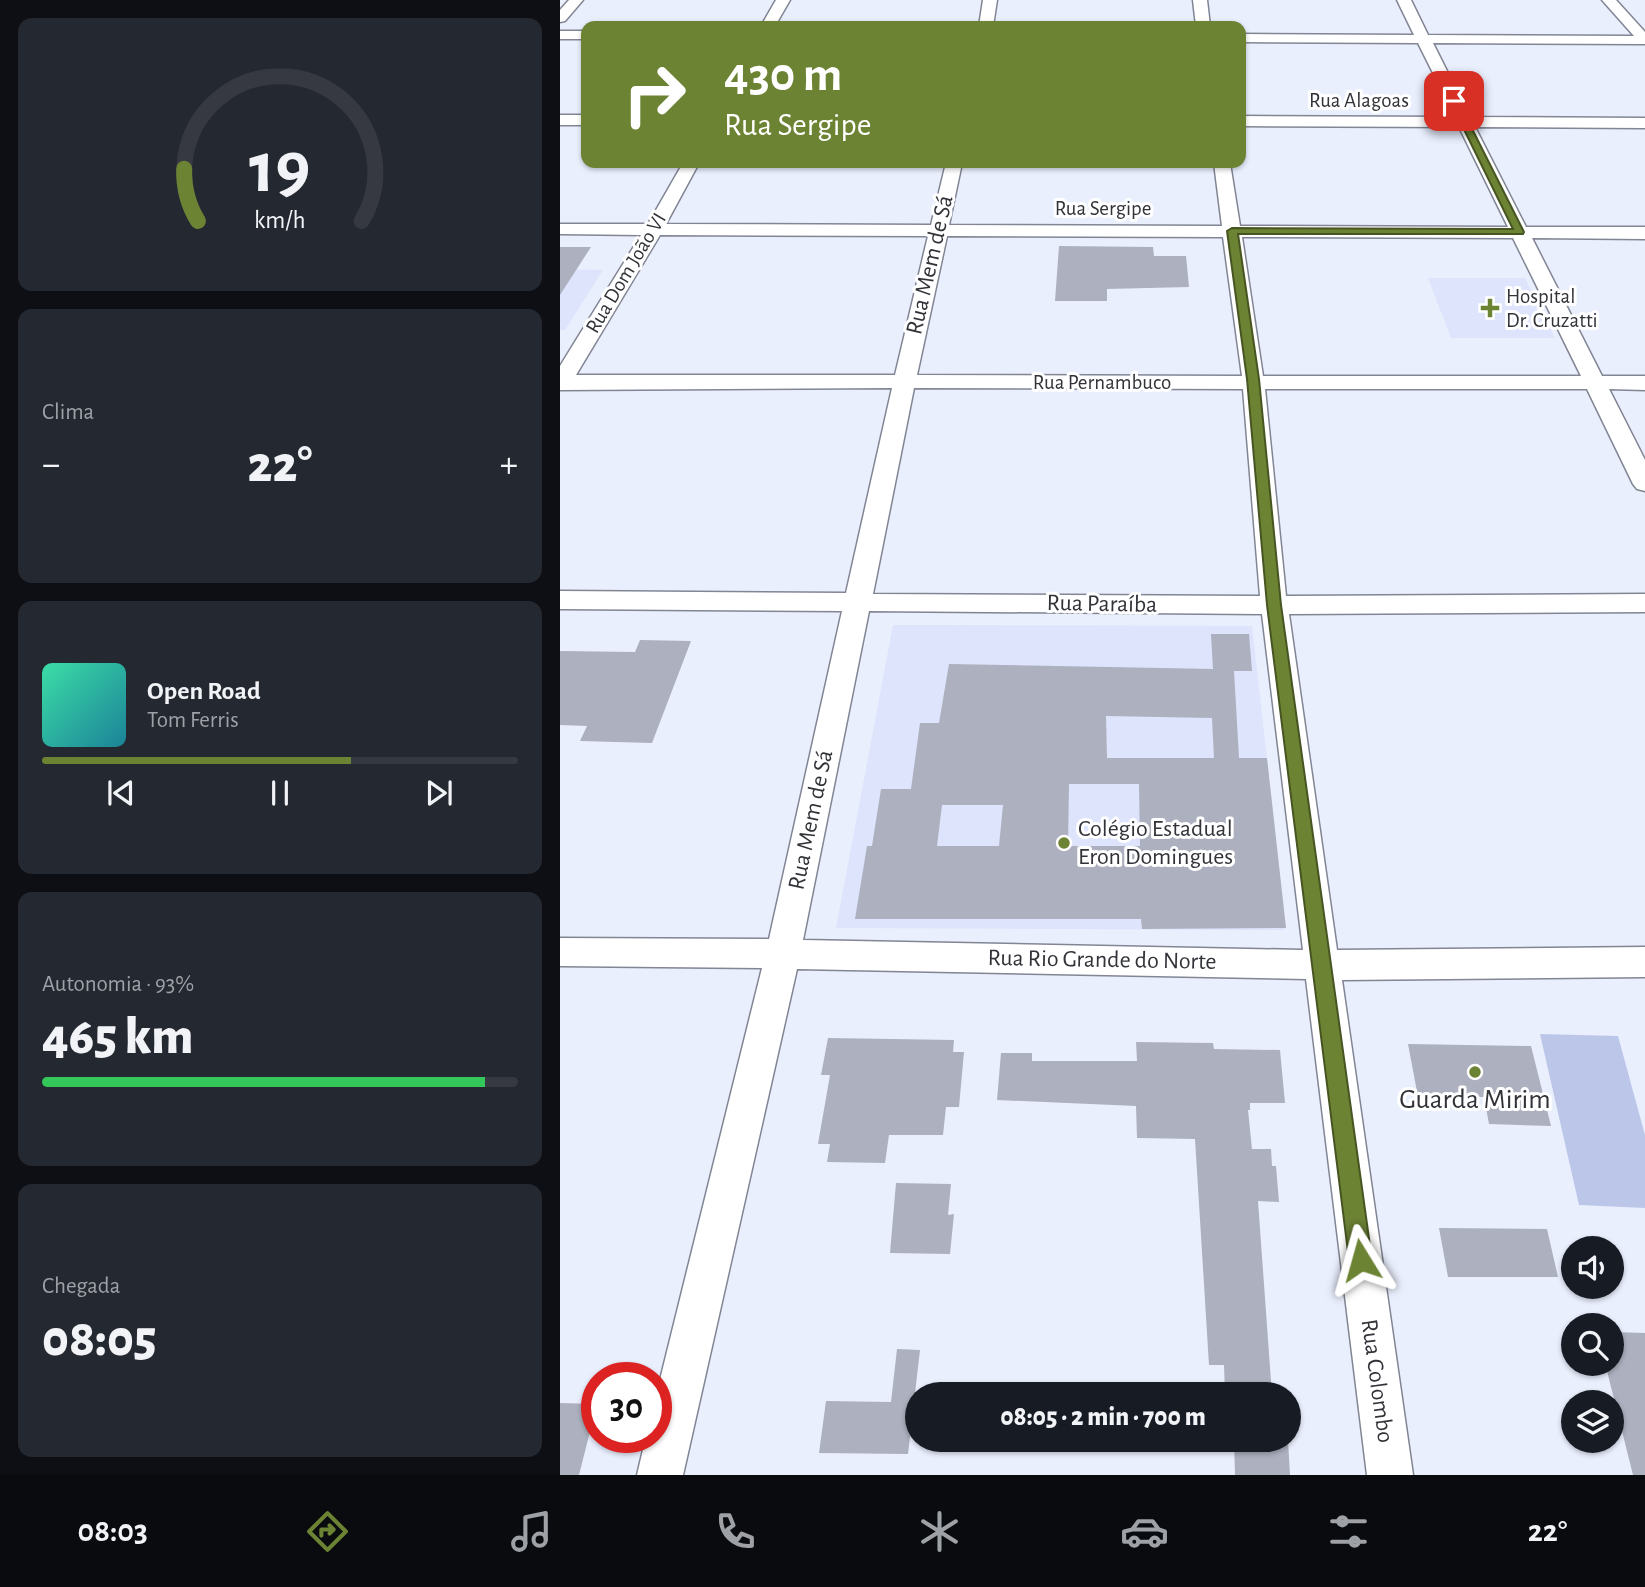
<!DOCTYPE html>
<html lang="pt">
<head>
<meta charset="utf-8">
<style>
  :root { --surface:#171b24; --page:#242831; --text:#f1f3f6; --muted:#9ea1a6; --line:#363941; --accent:#6d8334 }
  body { margin:0; font-family:"Alegreya Sans",sans-serif; background:var(--page); color:var(--text); height:100vh; display:flex; flex-direction:column; font-size:26px; white-space:nowrap }
  * { box-sizing:border-box; margin:0 }
  p { font-size:23px; color:var(--muted) }
  .icon { flex:none; width:38px; height:38px; fill:none; stroke:currentColor; stroke-width:2; stroke-linecap:round; stroke-linejoin:round }
  .map { position:relative; flex:1; overflow:hidden }
  .details { display:flex; flex-direction:column; gap:18px; padding:18px; background:#0d0f14; width:560px }
  .details>* { flex:none }
  .guide { position:absolute; left:21px; top:21px; width:665px; height:147px; border-radius:14px; box-shadow:0 2px 5px #0004; background:#6d8334; color:#fff; overflow:hidden }
  .controls { position:absolute; left:1001px; top:1236px; display:grid; gap:14px }
  .controls a { display:grid; place-items:center; width:63px; height:63px; border-radius:50%; background:var(--surface); box-shadow:0 2px 5px #0004; font-size:35px }
  .speed { position:absolute; left:21px; top:1362px; display:flex; gap:14px; font-size:35px; font-weight:700; text-align:center }
  .speed>* { display:grid; place-content:center; width:91px; height:91px; border-radius:50%; background:var(--surface); box-shadow:0 2px 5px #0004; line-height:1 }
  .speed .limit { border:10px solid #d22; background:#fff; color:#111 }
  .pin { position:absolute; display:grid; place-items:center; width:60px; height:60px; color:#fff; margin:-30px; border-radius:14px; box-shadow:0 4px 10px #0006 }
  .me { position:absolute; width:77px; margin:-38px; rotate:352deg; stroke-linejoin:round; filter:drop-shadow(0 0 5px #0008) }
  .turn { display:flex; align-items:center; gap:24px; height:147px; padding:0 28px; font-size:32px }
  .turn .icon { width:91px; height:91px; stroke-width:2.5 }
  .turn b { display:block; font-size:49px; line-height:60px }
  .big { font-size:52px; font-weight:800; line-height:1.1 }
  .details .widget { flex:1; display:flex; flex-direction:column; justify-content:center; gap:10px; min-width:0; padding:0 24px; border-radius:14px; background:var(--page) }
  .details .dial { align-items:center; gap:0 }
  .dial svg { height:182px; overflow:visible; fill:none; stroke:var(--line); stroke-width:7; stroke-linecap:round; text-anchor:middle }
  .dial text { fill:var(--text); stroke:none }
  .song { display:flex; align-items:center; gap:21px }
  .cover { width:84px; height:84px; border-radius:10px; background:linear-gradient(135deg,hsl(160 70% 55%),hsl(190 70% 35%)) }
  .played { height:7px; border-radius:4px; background:linear-gradient(90deg,var(--accent) 65%,var(--line) 65%) }
  .keys { display:flex; justify-content:space-around; direction:ltr }
  .heat { display:flex; justify-content:space-between; align-items:center; font-size:38px; direction:ltr }
  .charge { height:10px; border-radius:5px; background:linear-gradient(90deg,#34c759 93%,var(--line) 0) }
  .trip { position:absolute; left:345px; top:1382px; width:396px; height:70px; border-radius:35px; background:var(--surface); box-shadow:0 2px 5px #0004; font-weight:800; line-height:70px; text-align:center }
  .tabs { display:flex; height:112px; justify-content:space-around; align-items:center; background:#090b0e; color:var(--muted) }
  .tabs .icon { width:49px; height:49px }
  .tabs .active { color:var(--accent) }
  .tabs b { font-size:32px; color:var(--text) }
  main { display:flex; flex:1; min-height:0 }
  .map>svg:first-child { display:block }
  .built { fill:#dde4fb }
  .green { fill:#bcc6e9 }
  .building { fill:#acb0bf; fill-rule:evenodd }
  .lines { fill:none; stroke-linecap:round; stroke-linejoin:round }
  .minor-casing { stroke:#818594; stroke-width:3 }
  .minor { fill:#fff; fill-rule:evenodd }
  .route { fill:#6d8334; stroke:#475522; stroke-width:2 }
  .poi-dot { fill:#6d8334; stroke:#fff; stroke-width:2.5 }
  .labels { text-anchor:middle; dominant-baseline:central; stroke-width:6; stroke-linejoin:round; paint-order:stroke }
  .far-street-label { font-size:21px; fill:#313339; stroke:#fff }
  .far-poi-label { font-size:21px; fill:#313339; stroke:#fff; text-anchor:start }
  .street-label { font-size:24px; fill:#313339; stroke:#fff }
  .poi-label { font-size:24px; fill:#313339; stroke:#fff; text-anchor:start }
  .near-poi-label { font-size:28px; fill:#313339; stroke:#fff }
</style>
</head>
<body>
<main>
<section class="details">
<div class="widget dial"><svg viewBox="0 0 100 80">
<path d="M14 69A42 42 0 1 1 86 69"/>
<path d="M14 69A42 42 0 0 1 8 46" stroke="#6d8334"/>
<text x="50" y="56" font-size="32" font-weight="700">19</text>
<text x="50" y="72" font-size="11">km/h</text>
</svg></div>
<div class="widget"><p>Clima</p>
<div class="heat"><a>−</a><b class="big">22°</b><a>+</a></div>
</div>
<div class="widget">
<div class="song"><i class="cover"></i><div><b>Open Road</b><p>Tom Ferris</p></div></div>
<div class="played"></div>
<div class="keys"><svg class="icon" aria-label="previous" viewBox="0 0 24 24"><path d="M18 5L8 12l10 7zM5 5v14"/></svg><svg class="icon" aria-label="pause" viewBox="0 0 24 24"><path d="M8 5v14M16 5v14"/></svg><svg class="icon" aria-label="next" viewBox="0 0 24 24"><path d="M6 5l10 7-10 7zM19 5v14"/></svg></div>
</div>
<div class="widget"><p>Autonomia · 93%</p><b class="big">465 km</b><div class="charge"></div></div>
<div class="widget"><p>Chegada</p><b class="big">08:05</b></div>
</section>
<div class="map">
<svg width="1085" height="1475" viewBox="0 0 1085 1475">
  <rect width="100%" height="100%" fill="#eaeffe"/>
  <path class="built" d="M0,269l43,1 -38,60h-5z
    M868,278h97l30,60h-104z
    M333,625l359,1 34,302 -3,2 -447,-2z"/>
  <path class="green" d="M980,1034l78,2 27,99v73l-66,-3z"/>
  <path class="building" d="M499,246l94,1 1,9h32l3,31 -82,2v12h-52z
    M0,247h31l-31,48z
    M651,634h38l3,37h-18l5,87h28l19,170 -144,1 -1,-10h-286l12,-73h5l9,-57h30l9,-66h19l10,-59 264,5zM546,716l106,2 2,40h-107zM509,784h70l1,62h-72zM382,805h61l-4,41h-62z
    M80,640l51,1 -39,102 -72,-2 7,-15 -27,-1v-74l75,1z
    M268,1038l126,2 -1,12h11l-5,55h-13l-3,28h-54l-4,28 -58,-1 3,-18h-12l12,-69h-9z
    M576,1042l77,1 1,6 66,1 5,53h-35v7h-2l4,39h19l1,17h4l3,36 -21,-1 14,194h-47l-1,-30h-15l-14,-226 -58,-1 -1,-32 -139,-6 4,-47h31v8h105z
    M848,1044l123,2 20,80 -62,-2 -5,-27h-66z
    M336,1183l55,1 -3,31 6,-1 -4,40 -60,-1z
    M879,1228l108,1 11,48h-110z
    M1052,1332l33,1v142h-12l-28,-112h7z
    M337,1349l23,1 -12,104 -89,-1 7,-52 65,1z
    M0,1403l37,1 -18,71h-19z
    M674,1440h54l2,35h-55z"/>
  <g class="lines">
    <g class="minor-casing">
      <path id="minor" d="M9,0h14l-18,21 -5,1v-12z
        M216,0h14l-15,26h-14z
        M423,0h14l-4,26h-14z
        M633,0h14l3,26h-14z
        M837,0h14l17,35 206,1 -32,-36h14l29,32v12l-212,-1 37,74 175,1v10l-170,-1 51,100h119v12l-113,-1 70,138h43v14l-36,-1 36,71v31l-8,-2 -4,-5 -46,-95h-322l21,207 359,-2v18l-356,2 48,336 308,-3v30l-303,3 71,495h-46l-61,-496 -509,-10 -114,506h-46l9,-38h10v-41l106,-428 -202,-2v-28l209,1 73,-328 -282,-2v-18l286,2 46,-205 -332,2v-24l81,-131 -81,-1v-10h88l35,-61h16l-33,61 265,1 15,-62h16l-13,62 273,1 -8,-63h16l10,63 268,1 -49,-100 -218,-1v-10l214,1 -37,-74 -177,-1v-8l173,1zM100,235l268,1 -33,139h-319zM387,236l276,1 19,139 -325,-1zM682,237l271,1 68,138h-318zM354,388l329,1 17,207 -387,-2zM309,611l393,3 41,336 -500,-10z
        M0,31h26v8h-26z
        M0,115h26v10h-26z"/>
    </g>
    <use href="#minor" class="minor"/>
  </g>
  <path class="route" d="M894,98l4,3 66,131 -1,2h-285l21,145 22,226 91,655 -4,8 -7,3 -8,-3 -4,-8 -82,-655 -20,-226 -20,-148 5,-3 281,1 -63,-128z"/>
  <g class="poi-dot">
    <path d="M926.5 297.5h7v7h7v7h-7v7h-7v-7h-7v-7h7z"/>
    <circle cx="504" cy="843" r="7"/>
    <circle cx="915" cy="1072" r="7"/>
  </g>
  <g class="labels">
    <g class="far-street-label">
      <text x="799" y="100">Rua Alagoas</text>
      <text x="543" y="208">Rua Sergipe</text>
      <text transform="translate(66 273) rotate(-59)">Rua Dom João VI</text>
      <text x="542" y="382">Rua Pernambuco</text>
    </g>
    <g class="far-poi-label">
      <text x="946" y="296">Hospital<tspan x="946" dy="24">Dr. Cruzatti</tspan></text>
    </g>
    <g class="street-label">
      <text transform="translate(370 265) rotate(-77)">Rua Mem de Sá</text>
      <text transform="translate(542 604) rotate(1)">Rua Paraíba</text>
      <text transform="translate(251 820) rotate(-78)">Rua Mem de Sá</text>
      <text transform="translate(542 960) rotate(1)">Rua Rio Grande do Norte</text>
      <text transform="translate(817 1381) rotate(82)">Rua Colombo</text>
    </g>
    <g class="poi-label">
      <text x="518" y="829">Colégio Estadual<tspan x="518" dy="28">Eron Domingues</tspan></text>
    </g>
    <g class="near-poi-label">
      <text x="915" y="1100">Guarda Mirim</text>
    </g>
  </g>
</svg>
<div class="controls">
<a><svg class="icon" aria-label="sound" viewBox="0 0 24 24"><path d="M4 9h4l5-4v14l-5-4H4zM17 9q2 3 0 6"/></svg></a>
<a><svg class="icon" aria-label="search" viewBox="0 0 24 24"><circle cx="10" cy="10" r="6"/><path d="M15 15l6 6"/></svg></a>
<a><svg class="icon" aria-label="layers" viewBox="0 0 24 24"><path d="M12 4l9 5-9 5-9-5zM3 14l9 5 9-5"/></svg></a>
</div>
<div class="speed"><div class="limit">30</div></div>
<div class="pin" style="left:894px;top:101px;background:#d93025"><svg class="icon" aria-label="arrive" viewBox="0 0 24 24"><path d="M6 21V4h12l-3 4 3 4H6"/></svg></div>
<svg class="me" style="left:801px;top:1260px" viewBox="-20 -20 40 40"><path d="M0-17L14 15 0 8-14 15z" fill="#6d8334" stroke="#fff" stroke-width="4"/></svg>
<div class="trip">08:05 · 2 min · 700 m</div>
<div class="guide">
<div class="turn"><svg class="icon" aria-label="right" viewBox="0 0 24 24"><path d="M7 20v-9h11M14 6l5 5-5 5"/></svg><div><b>430 m</b>Rua Sergipe</div></div>
</div>
</div>
</main>
<nav class="tabs">
<b>08:03</b>
<svg class="icon active" aria-label="directions" viewBox="0 0 24 24"><path d="M12 3l9 9-9 9-9-9zM9 14v-3h6M13 9l2 2-2 2"/></svg>
<svg class="icon" aria-label="music" viewBox="0 0 24 24"><path d="M9 18V5l10-2v13"/><circle cx="6" cy="18" r="3"/><circle cx="16" cy="16" r="3"/></svg>
<svg class="icon" aria-label="phone" viewBox="0 0 24 24"><path d="M5 4h4l2 5-3 2q2 4 5 5l2-3 5 2v4C11 20 4 13 5 4z"/></svg>
<svg class="icon" aria-label="climate" viewBox="0 0 24 24"><path d="M12 3v18M4 7l16 10M4 17L20 7"/></svg>
<svg class="icon" aria-label="car" viewBox="0 0 24 24"><path d="M5 17H2v-5l4-1 3-4h7l3 4 3 1v5h-3M9 17h6M6 11h13"/><circle cx="7" cy="17" r="2"/><circle cx="17" cy="17" r="2"/></svg>
<svg class="icon" aria-label="filters" viewBox="0 0 24 24"><path d="M4 7h16M4 17h16"/><circle cx="9" cy="7" r="2"/><circle cx="15" cy="17" r="2"/></svg>
<b>22°</b>
</nav>
</body>
</html>
